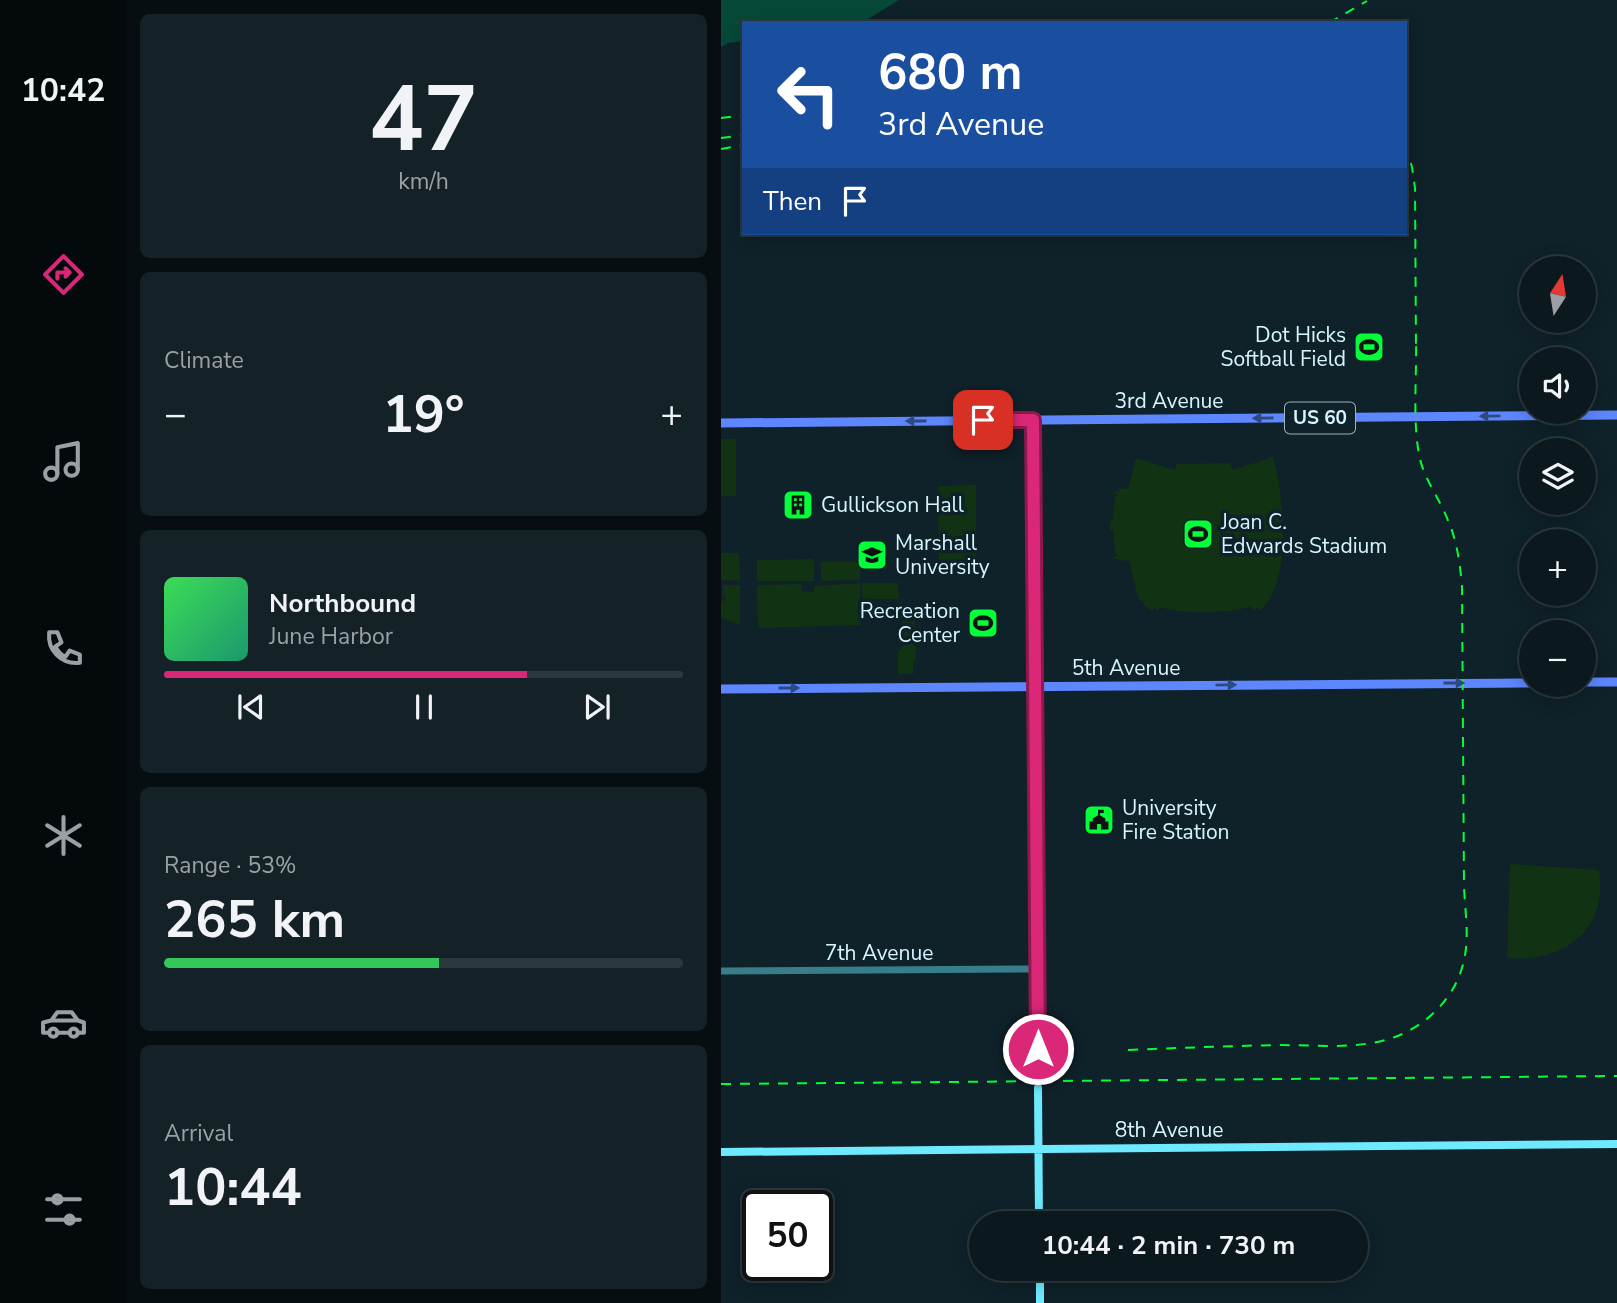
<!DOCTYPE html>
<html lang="en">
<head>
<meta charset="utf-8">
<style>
  :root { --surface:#0b191f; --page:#142228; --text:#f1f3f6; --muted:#9aa0a4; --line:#2b383d; --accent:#db2777 }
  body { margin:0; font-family:"Nunito Sans",sans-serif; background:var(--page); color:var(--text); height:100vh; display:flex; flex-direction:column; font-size:26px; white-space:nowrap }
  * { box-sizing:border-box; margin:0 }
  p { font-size:23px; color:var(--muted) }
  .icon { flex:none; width:38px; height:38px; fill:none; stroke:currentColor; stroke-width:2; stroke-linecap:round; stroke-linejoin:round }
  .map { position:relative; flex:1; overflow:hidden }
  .drawer { display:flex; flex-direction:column; gap:14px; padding:14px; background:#060e11; width:595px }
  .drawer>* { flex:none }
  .banner { position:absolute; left:21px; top:21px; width:665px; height:214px; border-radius:0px; box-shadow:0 4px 18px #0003,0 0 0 2px var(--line); background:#1a4fa0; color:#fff; overflow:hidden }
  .needle { width:46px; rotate:12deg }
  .tools { position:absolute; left:798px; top:256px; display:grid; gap:14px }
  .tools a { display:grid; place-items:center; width:77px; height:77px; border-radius:50%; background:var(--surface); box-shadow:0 4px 18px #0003,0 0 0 2px var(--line); font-size:35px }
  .speed { position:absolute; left:21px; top:1190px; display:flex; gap:14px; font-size:35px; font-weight:700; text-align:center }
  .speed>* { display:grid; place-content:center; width:91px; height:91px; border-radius:50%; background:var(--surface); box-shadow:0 4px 18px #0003,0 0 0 2px var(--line); line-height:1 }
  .speed .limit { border:4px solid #111; border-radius:10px; background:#fff; color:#111 }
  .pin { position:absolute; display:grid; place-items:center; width:60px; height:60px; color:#fff; margin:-30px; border-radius:14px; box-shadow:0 4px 10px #0006 }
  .me { position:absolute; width:77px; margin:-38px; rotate:0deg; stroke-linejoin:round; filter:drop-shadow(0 0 5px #0008) }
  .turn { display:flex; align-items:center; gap:24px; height:147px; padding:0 21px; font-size:32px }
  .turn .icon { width:91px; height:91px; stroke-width:2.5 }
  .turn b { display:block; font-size:49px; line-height:60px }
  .then { display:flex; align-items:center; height:66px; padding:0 21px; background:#0003; gap:14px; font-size:26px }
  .big { font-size:52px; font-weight:700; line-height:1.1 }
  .drawer .tile { flex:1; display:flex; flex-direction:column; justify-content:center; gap:10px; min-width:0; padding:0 24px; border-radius:10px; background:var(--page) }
  .drawer .dial { align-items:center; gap:0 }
  .dial b { font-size:91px; line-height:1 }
  .song { display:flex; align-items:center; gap:21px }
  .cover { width:84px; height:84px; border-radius:10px; background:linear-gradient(135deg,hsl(130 70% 55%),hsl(160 70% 35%)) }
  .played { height:7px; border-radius:4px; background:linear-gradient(90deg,var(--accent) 70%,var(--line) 70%) }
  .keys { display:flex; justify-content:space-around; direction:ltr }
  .heat { display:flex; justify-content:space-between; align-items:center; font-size:38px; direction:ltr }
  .charge { height:10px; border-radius:5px; background:linear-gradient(90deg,#34c759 53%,var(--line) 0) }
  .trip { position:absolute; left:248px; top:1211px; width:399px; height:70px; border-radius:35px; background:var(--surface); box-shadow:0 4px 18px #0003,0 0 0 2px var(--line); font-weight:700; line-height:70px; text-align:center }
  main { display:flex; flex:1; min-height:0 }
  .menu { display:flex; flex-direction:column; width:126px; justify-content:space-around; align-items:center; background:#040a0c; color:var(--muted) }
  .menu .icon { width:49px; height:49px }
  .menu .on { color:var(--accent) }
  .menu b { font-size:32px; color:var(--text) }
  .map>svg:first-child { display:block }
  .green { fill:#113314 }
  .water { fill:#074939 }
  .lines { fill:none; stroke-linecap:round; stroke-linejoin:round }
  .secondary-tunnel { stroke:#2d4149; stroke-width:8; stroke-dasharray:8 4; stroke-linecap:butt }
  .tertiary { stroke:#377d8a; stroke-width:7 }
  .secondary { stroke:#6deaff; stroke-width:8 }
  .primary { stroke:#5d86ff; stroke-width:9 }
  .rail { stroke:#02ff3a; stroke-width:2; stroke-dasharray:10 9; stroke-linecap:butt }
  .oneway { fill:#2e497f }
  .route-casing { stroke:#8e194d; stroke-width:18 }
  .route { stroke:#db2777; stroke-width:12 }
  .labels { text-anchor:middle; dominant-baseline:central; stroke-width:7; stroke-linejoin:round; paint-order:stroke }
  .shield { fill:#0f2129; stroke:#9ab5bf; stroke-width:2 }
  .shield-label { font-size:19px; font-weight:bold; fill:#d6f5ff }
  .poi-label { font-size:21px; fill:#d6f5ff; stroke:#0f2129; text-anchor:start }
  .street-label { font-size:21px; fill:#d6f5ff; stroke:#0f2129 }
</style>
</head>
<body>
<main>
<nav class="menu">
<b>10:42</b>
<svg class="icon on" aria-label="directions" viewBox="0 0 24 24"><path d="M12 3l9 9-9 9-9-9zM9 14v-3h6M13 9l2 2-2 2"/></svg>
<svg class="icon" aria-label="music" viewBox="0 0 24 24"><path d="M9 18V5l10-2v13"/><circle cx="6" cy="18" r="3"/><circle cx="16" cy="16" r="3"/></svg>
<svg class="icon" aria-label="phone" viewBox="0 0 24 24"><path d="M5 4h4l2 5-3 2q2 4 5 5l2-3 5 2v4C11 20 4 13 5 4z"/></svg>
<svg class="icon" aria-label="climate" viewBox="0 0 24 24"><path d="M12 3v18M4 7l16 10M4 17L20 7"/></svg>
<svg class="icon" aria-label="car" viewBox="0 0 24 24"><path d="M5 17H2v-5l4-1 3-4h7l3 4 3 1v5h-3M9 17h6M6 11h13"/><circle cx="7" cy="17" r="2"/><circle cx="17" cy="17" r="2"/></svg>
<svg class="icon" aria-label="filters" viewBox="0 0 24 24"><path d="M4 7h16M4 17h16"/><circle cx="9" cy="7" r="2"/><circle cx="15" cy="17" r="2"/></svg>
</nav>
<section class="drawer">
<div class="tile dial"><b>47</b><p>km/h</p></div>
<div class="tile"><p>Climate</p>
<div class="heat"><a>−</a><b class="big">19°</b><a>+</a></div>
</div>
<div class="tile">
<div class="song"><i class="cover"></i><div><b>Northbound</b><p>June Harbor</p></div></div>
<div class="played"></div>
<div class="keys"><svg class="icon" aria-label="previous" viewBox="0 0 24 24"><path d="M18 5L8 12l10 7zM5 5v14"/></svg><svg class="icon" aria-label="pause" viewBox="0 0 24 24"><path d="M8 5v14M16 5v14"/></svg><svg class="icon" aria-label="next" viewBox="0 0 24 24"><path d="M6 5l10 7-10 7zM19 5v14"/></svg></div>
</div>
<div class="tile"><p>Range · 53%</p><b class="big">265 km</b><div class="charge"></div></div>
<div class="tile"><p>Arrival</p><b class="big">10:44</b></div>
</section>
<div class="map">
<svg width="896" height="1303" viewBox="0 0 896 1303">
  <rect width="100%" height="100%" fill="#0f2129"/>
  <path class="green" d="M0,439h15v57h-15z
    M552,457c11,37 20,128 -14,154l-2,-3 -4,2 -2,-4c-20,8 -71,8 -91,1l-2,4 -4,-3 -3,3 -12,-12 -4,-9 1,-1 -7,-29 -9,1 -1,-2 -8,-1 8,-3 -4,-1 -2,-24h-3v-9h3l2,-25 3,-1 -7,-3 8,-1v-3l9,1 8,-31 39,12 2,-6 53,-1 3,7z
    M255,485v82l-37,1 -1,-82z
    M0,553h18l1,28 -19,-1z
    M91,559l2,2v20h-57v-21z
    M100,562h39v18l-39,1z
    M139,583v42l-102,3 -1,-43 44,-1 1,9 1,-2 11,1v-6z
    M141,583h36l1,16h-37z
    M2,585h17v40l-19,-7v-16l5,-3 -3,-5z
    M181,621h13l1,39 -3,1v13h-15v-22l10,-11 -6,-2z
    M789,864l89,6c10,60 -35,93 -92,88z"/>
  <path class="water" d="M0,0h178l-38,23h-117v18l-16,2 -7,4z"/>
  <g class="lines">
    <path class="secondary-tunnel" d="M317,1049v39"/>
    <path class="tertiary" d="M0,971l307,-2 9,2"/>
    <path class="secondary" d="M312,420l5,629
      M317,1088l1,135
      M0,1152l896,-8
      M319,1269v34"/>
    <path class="primary" d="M0,423l896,-8
      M863,682h33
      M0,689l810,-6"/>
    <path class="rail" d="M608,23l38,-22
      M0,118l23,-3
      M0,138l23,-3
      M684,145l7,22 3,21 1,161
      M0,149l23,-4
      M407,1050c51,-2 100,-4 150,-5 38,0 81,5 117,-8 30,-11 56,-36 66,-66 10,-29 4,-56 3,-85l-2,-299c-2,-24 -5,-47 -15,-69 -8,-20 -22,-38 -27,-59 -8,-35 -3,-84 -4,-120
      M0,1084l896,-8"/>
  </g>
  <defs><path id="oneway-solid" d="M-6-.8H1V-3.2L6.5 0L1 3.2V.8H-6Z" transform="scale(1.75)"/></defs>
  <g class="oneway">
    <use href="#oneway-solid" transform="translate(769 416) rotate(179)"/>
    <use href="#oneway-solid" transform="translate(542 418) rotate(179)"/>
    <use href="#oneway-solid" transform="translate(195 421) rotate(180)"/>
    <use href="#oneway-solid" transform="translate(733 683)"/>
    <use href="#oneway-solid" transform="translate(505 685) rotate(-1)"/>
    <use href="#oneway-solid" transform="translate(68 688)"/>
  </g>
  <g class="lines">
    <g class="route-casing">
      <path id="route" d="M262,420h50l5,629"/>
    </g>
    <use href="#route" class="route"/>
  </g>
  <defs>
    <g id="stadium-square" transform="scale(1.575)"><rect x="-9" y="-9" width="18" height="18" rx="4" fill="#02ff3a" stroke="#0f2129"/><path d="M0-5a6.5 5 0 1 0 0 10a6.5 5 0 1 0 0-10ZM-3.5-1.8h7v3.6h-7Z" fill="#111"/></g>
    <g id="building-square" transform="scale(1.575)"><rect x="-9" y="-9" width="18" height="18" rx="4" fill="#02ff3a" stroke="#0f2129"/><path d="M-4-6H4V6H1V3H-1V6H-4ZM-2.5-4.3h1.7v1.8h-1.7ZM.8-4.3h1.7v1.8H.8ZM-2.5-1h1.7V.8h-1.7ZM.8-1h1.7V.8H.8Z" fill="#111"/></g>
    <g id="university-square" transform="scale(1.575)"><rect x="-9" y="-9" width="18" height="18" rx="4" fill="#02ff3a" stroke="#0f2129"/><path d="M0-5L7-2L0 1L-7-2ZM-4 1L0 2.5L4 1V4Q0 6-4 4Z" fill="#111"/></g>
    <g id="civic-square" transform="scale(1.575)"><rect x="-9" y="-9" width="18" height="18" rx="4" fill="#02ff3a" stroke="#0f2129"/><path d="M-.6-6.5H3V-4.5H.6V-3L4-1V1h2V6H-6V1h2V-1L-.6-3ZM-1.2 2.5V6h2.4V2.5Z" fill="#111"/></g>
  </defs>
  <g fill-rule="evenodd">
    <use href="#stadium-square" x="648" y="347"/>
    <use href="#building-square" x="77" y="505"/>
    <use href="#stadium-square" x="477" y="534"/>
    <use href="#university-square" x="151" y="555"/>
    <use href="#stadium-square" x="262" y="623"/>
    <use href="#civic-square" x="378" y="820"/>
  </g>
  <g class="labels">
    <rect class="shield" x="564" y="402.5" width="70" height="31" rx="5"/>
    <g class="shield-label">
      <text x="599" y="418">US 60</text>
    </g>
    <g class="poi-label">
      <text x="625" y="335" text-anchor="end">Dot Hicks<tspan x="625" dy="24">Softball Field</tspan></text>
      <text x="100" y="505">Gullickson Hall</text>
      <text x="500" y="522">Joan C.<tspan x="500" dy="24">Edwards Stadium</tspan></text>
      <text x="174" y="543">Marshall<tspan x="174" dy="24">University</tspan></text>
      <text x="239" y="611" text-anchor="end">Recreation<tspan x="239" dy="24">Center</tspan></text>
      <text x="401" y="808">University<tspan x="401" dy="24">Fire Station</tspan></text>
    </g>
    <g class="street-label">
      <text x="448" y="401">3rd Avenue</text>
      <text x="405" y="668">5th Avenue</text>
      <text x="158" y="953">7th Avenue</text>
      <text x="448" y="1130">8th Avenue</text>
    </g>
  </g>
</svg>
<div class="tools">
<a><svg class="needle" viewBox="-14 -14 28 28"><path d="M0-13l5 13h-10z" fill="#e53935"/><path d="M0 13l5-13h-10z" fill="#9aa0a4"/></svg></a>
<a><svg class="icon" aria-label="sound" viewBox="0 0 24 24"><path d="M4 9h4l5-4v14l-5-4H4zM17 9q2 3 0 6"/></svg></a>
<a><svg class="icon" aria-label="layers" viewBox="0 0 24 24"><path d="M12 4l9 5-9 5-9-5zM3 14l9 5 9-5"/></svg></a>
<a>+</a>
<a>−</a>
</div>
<div class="speed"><div class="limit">50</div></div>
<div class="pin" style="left:262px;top:420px;background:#d93025"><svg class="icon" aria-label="arrive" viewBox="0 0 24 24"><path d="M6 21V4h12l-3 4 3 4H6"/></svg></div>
<svg class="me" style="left:317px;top:1049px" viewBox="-20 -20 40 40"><circle r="17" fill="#db2777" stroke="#fff" stroke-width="3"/><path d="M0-11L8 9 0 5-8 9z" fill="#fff"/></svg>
<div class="trip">10:44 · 2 min · 730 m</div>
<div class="banner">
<div class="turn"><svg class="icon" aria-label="left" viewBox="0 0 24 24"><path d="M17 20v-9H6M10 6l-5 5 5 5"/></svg><div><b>680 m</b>3rd Avenue</div></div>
<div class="then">Then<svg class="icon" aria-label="arrive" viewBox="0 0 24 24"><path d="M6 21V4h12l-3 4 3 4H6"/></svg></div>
</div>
</div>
</main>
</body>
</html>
